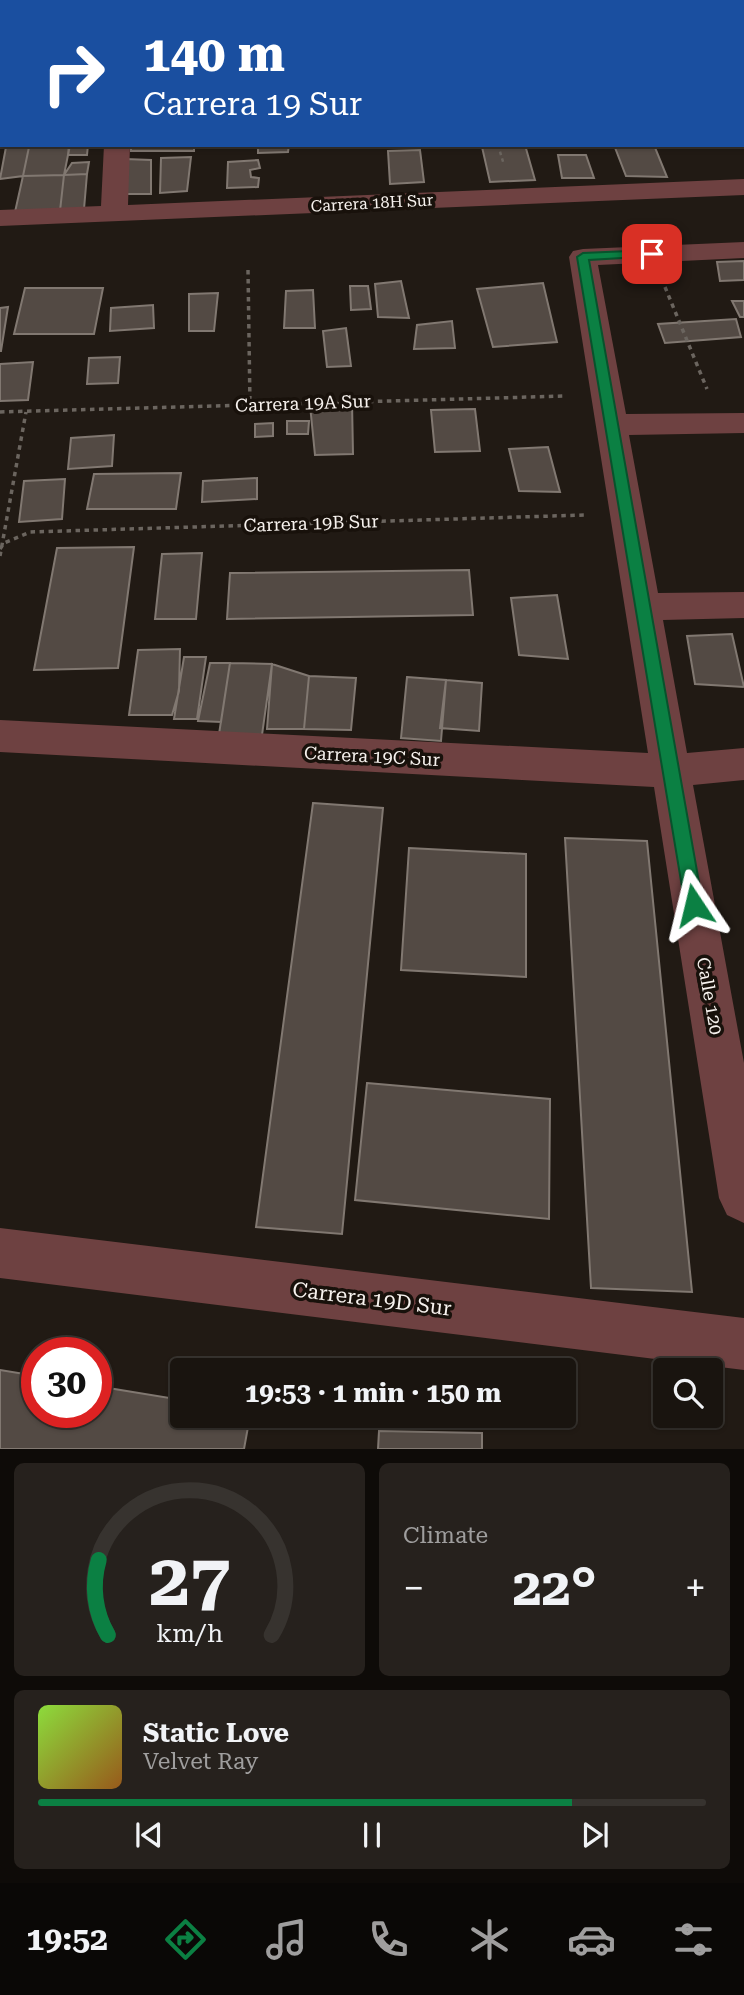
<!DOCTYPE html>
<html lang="en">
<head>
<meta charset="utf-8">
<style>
  :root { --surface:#19140f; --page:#26211d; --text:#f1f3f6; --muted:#9f9e9e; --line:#37332f; --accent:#0b8043 }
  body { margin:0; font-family:"Roboto Serif",serif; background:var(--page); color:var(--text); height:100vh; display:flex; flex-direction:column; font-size:26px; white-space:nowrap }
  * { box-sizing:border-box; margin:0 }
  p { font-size:23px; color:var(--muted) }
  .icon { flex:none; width:38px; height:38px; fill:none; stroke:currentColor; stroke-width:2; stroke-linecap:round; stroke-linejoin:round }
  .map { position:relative; height:1449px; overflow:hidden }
  .sheet { display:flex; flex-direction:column; gap:14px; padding:14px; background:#0e0b08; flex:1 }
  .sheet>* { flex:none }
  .top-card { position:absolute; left:0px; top:0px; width:746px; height:147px; box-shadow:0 2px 5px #0004,0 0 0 2px var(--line); background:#1a4fa0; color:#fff; overflow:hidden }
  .tools { position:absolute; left:653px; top:1358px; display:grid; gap:14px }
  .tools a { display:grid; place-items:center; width:70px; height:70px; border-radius:7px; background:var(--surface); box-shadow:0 2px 5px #0004,0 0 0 2px var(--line); font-size:35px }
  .speed { position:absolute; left:21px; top:1337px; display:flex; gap:14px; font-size:35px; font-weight:700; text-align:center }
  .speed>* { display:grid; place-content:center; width:91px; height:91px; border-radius:50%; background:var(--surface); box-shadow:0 2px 5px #0004,0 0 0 2px var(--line); line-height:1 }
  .speed .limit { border:10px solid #d22; background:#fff; color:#111 }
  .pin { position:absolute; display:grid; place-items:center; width:60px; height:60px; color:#fff; margin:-30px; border-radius:14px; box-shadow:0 4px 10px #0006 }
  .me { position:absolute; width:77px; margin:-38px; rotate:350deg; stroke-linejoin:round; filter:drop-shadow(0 0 5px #0008) }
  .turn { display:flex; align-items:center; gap:24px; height:147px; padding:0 28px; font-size:32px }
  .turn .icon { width:91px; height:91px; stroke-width:2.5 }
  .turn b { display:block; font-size:49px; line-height:60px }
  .big { font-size:52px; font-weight:700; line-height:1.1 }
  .sheet .widget { flex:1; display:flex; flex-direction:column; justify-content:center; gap:10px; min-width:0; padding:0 24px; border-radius:10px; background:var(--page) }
  .sheet .dial { align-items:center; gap:0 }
  .dial svg { height:182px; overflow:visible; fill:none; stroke:var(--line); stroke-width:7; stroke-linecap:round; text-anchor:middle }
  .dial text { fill:var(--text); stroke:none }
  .song { display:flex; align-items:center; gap:21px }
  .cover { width:84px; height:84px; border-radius:10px; background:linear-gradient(135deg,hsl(90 70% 55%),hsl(30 70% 35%)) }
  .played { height:7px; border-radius:4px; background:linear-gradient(90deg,var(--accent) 80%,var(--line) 80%) }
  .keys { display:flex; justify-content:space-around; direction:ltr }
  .heat { display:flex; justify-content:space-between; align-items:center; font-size:38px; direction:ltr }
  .sheet .tiles { flex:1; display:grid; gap:14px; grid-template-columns:1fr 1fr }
  .widget:last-child { grid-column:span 2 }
  .trip { position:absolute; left:170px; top:1358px; width:406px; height:70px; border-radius:7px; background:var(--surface); box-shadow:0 2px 5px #0004,0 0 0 2px var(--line); font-weight:700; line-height:70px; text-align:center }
  .tab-bar { display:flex; height:112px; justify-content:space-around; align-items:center; background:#0a0806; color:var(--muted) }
  .tab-bar .icon { width:49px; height:49px }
  .tab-bar .on { color:var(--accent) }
  .tab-bar b { font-size:32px; color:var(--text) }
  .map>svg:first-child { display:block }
  .building { fill:#534a44; stroke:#817871; stroke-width:2 }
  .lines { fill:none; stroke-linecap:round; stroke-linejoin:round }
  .path-far1 { stroke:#6b655f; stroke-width:2.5; stroke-dasharray:3.5 3.5; stroke-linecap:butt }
  .path { stroke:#6b655f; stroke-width:3.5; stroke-dasharray:4.5 4.5; stroke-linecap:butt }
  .minor { fill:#6e4141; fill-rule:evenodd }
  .route { fill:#0b8043; stroke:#07532c; stroke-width:2 }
  .labels { text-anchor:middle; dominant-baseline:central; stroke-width:7; stroke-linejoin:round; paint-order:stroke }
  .far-street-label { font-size:16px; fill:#f7f2ee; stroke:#18110b }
  .street-label { font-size:18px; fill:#f7f2ee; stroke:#18110b }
  .near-street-label { font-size:21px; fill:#f7f2ee; stroke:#18110b }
</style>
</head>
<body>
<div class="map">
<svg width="744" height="1449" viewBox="0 0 744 1449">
  <rect width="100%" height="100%" fill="#211a14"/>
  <path class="building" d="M69,145h19l-1,10h-19z
    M70,145l-6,30 -41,1 6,-29z
    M131,145h63v6h-63z
    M258,145h31l-1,7 -30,1z
    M525,145l10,35 -45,2 -8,-35z
    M614,145h40l13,32 -41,-1z
    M6,147h23l-6,29 -23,3z
    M420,150l4,32 -34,2 -2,-33z
    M558,155h28l8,23h-32z
    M191,157l-4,34 -27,2 1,-35z
    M125,159l26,1v34h-28z
    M258,160l2,8 -10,2 1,7 8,1 -1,9 -31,1 1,-26z
    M89,162l-2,12 -23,1 8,-12z
    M87,174l-3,35 -24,2 4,-36z
    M64,175l-4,36 -45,1 8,-36z
    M744,261v19l-24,1 -3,-19z
    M401,281l8,37 -31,-1 -3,-33z
    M543,283l14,59 -64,5 -16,-58z
    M350,286h18l3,23 -20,1z
    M25,288h78l-9,46h-80z
    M313,290l2,38h-31l2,-37z
    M218,293l-4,38h-25v-37z
    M732,301h12v16h-4z
    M153,305l1,23 -44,3 1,-23z
    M8,307l-7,44h-1v-43z
    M736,319l5,18 -76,6 -7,-19z
    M452,321l3,27 -41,1 3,-24z
    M346,328l5,38 -24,1 -4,-36z
    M120,357l-2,26 -31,1 2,-26z
    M33,362l-5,38 -28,1v-37z
    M352,402l1,52 -38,1 -5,-50z
    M475,409l5,42 -45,1 -4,-42z
    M287,421h22l-1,13h-21z
    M273,423v13l-18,1v-13z
    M114,435l-2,31 -44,3 3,-31z
    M548,447l12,45 -41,-1 -10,-42z
    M181,473l-5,36h-89l7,-35z
    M257,478v21l-55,3 1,-21z
    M65,479l-3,40 -43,3 5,-41z
    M134,547l-16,121 -84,2 23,-122z
    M202,553l-6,66h-41l7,-65z
    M469,570l4,45 -246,4 3,-46z
    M557,595l11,64 -49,-4 -8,-57z
    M732,634l12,53 -49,-3 -8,-48z
    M180,649l-1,42 -7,24h-43l9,-65z
    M184,657h22l-9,62h-23z
    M210,663h20l-9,59 -23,-1z
    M230,663l42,1 -10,71 -43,-1z
    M272,664l37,12 -5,53h-37z
    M309,676l47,2 -5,52 -47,-1z
    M407,677l39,3 -5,61 -40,-3z
    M446,680l36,3 -3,48 -39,-3z
    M313,803l70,5 -41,426 -86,-7z
    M565,838l82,3 45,451 -101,-4z
    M409,848l117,6v123l-125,-7z
    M367,1083l183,16 -1,120 -194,-19z
    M0,1370l37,6v36h59v-26l86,14v16h68l-6,33h-244z
    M379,1431l103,2v16h-104z"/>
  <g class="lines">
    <path class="path-far1" d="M498,145l6,20"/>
    <path class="path" d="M248,270l2,135
      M665,287l42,102
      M0,412l566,-16
      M0,549l4,-6 26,-11 555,-17
      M0,556l26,-144"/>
    <path class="minor" d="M112,0h22v2h-22z
      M0,46h2v14h-2z
      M0,123h2v14h-2z
      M104,145h26l-2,60 616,-26v16l-744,31v-16l101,-4z
      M744,242v16l-146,7 28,149 118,-1v20l-115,2 29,158 86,-1v26l-81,2 24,133 57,-5v32l-51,5 51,278v160l-17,-8 -8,-17 -65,-411 -654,-35v-32l648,33 -79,-496 4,-6 10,-2z
      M0,1228l744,90v52l-744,-92z"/>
  </g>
  <path class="route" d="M652,250l4,1v5l-67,4 114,645 -9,7 -9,-7 -108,-648 6,-4z"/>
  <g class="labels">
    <g class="far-street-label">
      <text transform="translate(372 203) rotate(-3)">Carrera 18H Sur</text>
    </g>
    <g class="street-label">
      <text transform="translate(303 403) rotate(-2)">Carrera 19A Sur</text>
      <text transform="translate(311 523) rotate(-2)">Carrera 19B Sur</text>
      <text transform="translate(372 756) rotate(3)">Carrera 19C Sur</text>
      <text transform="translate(710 996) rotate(80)">Calle 120</text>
    </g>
    <g class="near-street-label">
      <text transform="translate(372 1299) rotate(7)">Carrera 19D Sur</text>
    </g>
  </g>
</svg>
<div class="tools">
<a><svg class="icon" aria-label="search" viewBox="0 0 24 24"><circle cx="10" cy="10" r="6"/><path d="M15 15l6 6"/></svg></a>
</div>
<div class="speed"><div class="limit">30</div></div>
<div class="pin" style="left:652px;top:254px;background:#d93025"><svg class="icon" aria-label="arrive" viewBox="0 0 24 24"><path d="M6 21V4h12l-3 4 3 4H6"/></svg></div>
<svg class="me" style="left:694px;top:905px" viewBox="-20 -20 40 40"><path d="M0-17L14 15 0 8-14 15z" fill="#0b8043" stroke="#fff" stroke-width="4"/></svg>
<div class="trip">19:53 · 1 min · 150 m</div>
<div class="top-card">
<div class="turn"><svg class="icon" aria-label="right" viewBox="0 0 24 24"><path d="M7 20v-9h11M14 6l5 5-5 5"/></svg><div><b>140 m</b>Carrera 19 Sur</div></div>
</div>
</div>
<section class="sheet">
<div class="tiles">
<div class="widget dial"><svg viewBox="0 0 100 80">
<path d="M14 69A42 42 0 1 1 86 69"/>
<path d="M14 69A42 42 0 0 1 10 36" stroke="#0b8043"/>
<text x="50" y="56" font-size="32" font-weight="700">27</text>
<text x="50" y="72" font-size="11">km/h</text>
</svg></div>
<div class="widget"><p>Climate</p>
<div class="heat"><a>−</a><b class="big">22°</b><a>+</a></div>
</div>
<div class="widget">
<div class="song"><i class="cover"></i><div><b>Static Love</b><p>Velvet Ray</p></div></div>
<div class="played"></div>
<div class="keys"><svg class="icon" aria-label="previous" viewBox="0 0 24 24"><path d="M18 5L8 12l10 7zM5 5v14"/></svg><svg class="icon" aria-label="pause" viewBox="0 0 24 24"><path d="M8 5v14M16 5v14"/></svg><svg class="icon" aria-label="next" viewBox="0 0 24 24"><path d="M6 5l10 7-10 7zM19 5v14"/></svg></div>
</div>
</div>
</section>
<nav class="tab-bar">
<b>19:52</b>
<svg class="icon on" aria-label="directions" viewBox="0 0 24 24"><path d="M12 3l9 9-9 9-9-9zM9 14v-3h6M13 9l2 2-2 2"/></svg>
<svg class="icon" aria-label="music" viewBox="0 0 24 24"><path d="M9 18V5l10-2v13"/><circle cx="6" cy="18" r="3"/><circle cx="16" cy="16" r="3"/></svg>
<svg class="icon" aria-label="phone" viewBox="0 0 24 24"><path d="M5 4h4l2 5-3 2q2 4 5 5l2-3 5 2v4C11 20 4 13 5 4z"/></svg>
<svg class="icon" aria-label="climate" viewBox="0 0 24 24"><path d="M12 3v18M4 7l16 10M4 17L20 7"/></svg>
<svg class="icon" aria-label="car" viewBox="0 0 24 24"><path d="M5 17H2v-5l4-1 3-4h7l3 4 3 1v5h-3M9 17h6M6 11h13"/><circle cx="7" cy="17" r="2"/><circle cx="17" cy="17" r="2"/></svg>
<svg class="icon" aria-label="filters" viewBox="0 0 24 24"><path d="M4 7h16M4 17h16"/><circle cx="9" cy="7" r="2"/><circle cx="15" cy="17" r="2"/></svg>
</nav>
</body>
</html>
